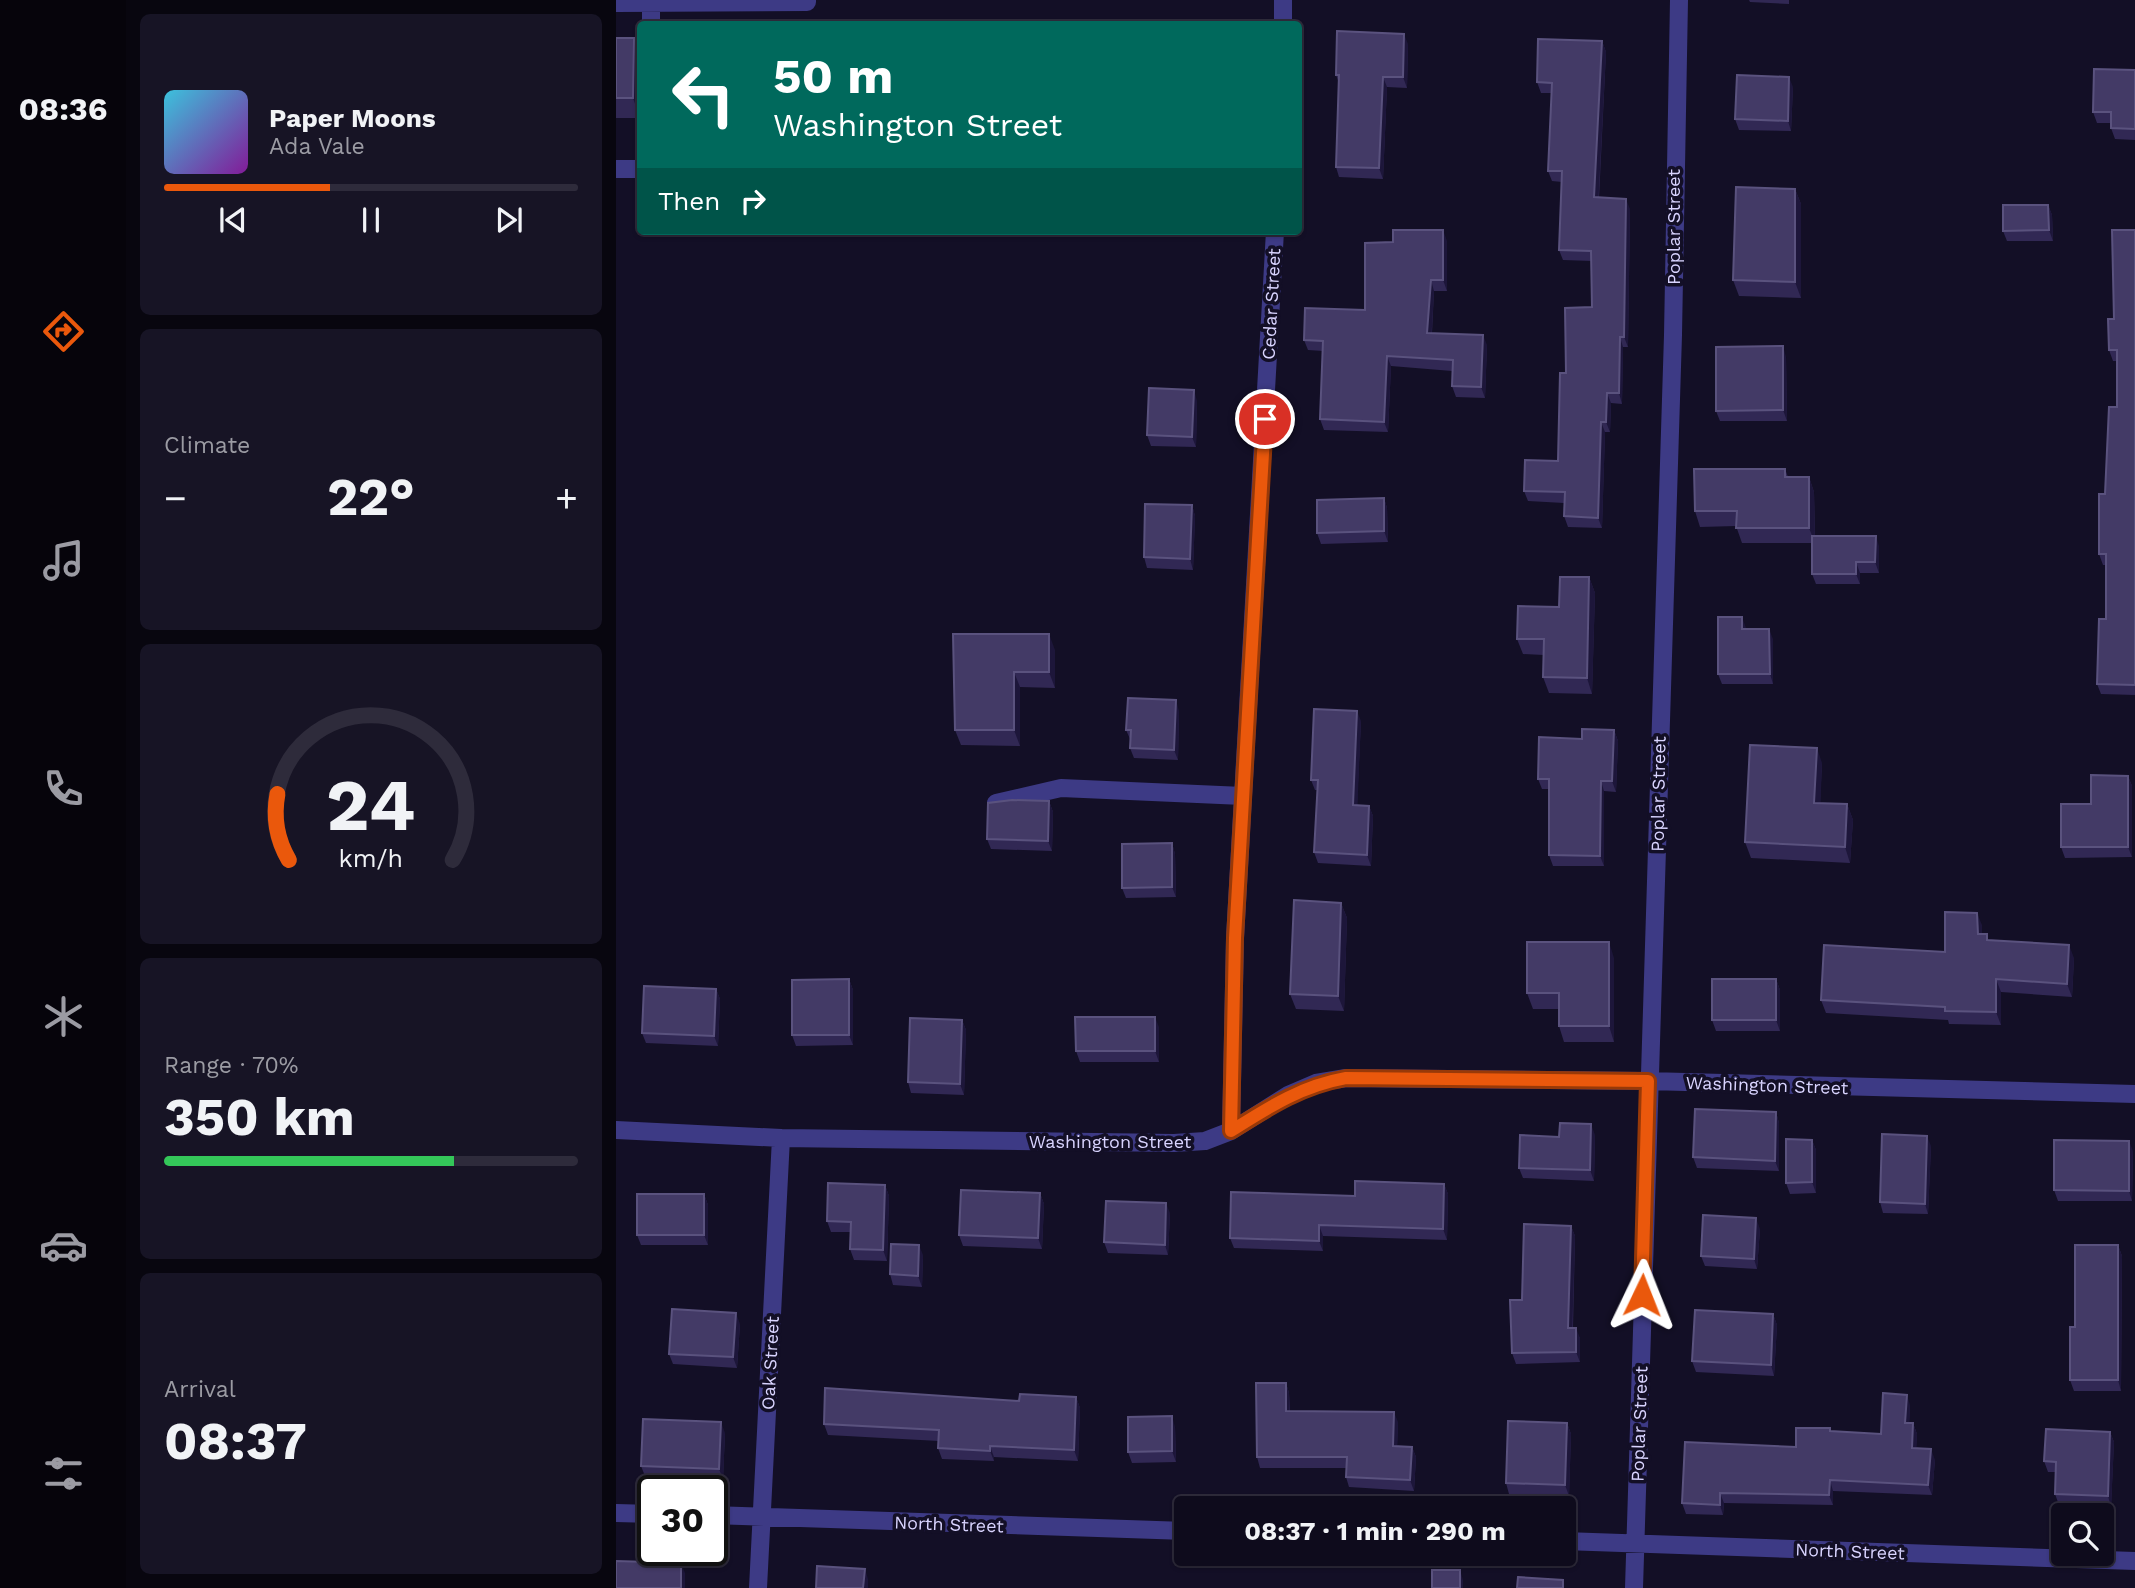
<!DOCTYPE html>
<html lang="en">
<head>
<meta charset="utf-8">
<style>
  :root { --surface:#0e0b1c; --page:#171425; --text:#f1f3f6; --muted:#9b9ba3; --line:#2e2b3b; --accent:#ea580c }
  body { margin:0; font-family:"Work Sans",sans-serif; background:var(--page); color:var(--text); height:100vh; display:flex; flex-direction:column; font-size:26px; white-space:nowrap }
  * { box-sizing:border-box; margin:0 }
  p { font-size:23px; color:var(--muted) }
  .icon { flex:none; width:38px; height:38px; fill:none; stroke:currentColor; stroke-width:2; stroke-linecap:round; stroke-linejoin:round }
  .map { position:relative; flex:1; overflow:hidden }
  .side { display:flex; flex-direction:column; gap:14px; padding:14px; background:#08060f; width:490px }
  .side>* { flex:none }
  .top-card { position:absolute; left:21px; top:21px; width:665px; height:214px; border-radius:7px; box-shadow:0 2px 5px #0004,0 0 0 2px var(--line); background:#00695c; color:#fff; overflow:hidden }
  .fabs { position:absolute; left:1435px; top:1503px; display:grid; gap:14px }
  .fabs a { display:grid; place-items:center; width:63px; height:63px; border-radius:7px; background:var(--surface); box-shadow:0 2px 5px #0004,0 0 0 2px var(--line); font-size:35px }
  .speed { position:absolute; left:21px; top:1475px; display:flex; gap:14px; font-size:35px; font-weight:700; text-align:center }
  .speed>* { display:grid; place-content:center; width:91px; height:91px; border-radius:50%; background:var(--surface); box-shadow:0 2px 5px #0004,0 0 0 2px var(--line); line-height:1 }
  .speed .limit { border:4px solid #111; border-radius:10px; background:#fff; color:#111 }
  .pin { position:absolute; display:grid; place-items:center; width:60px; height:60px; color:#fff; margin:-30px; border:4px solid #fff; border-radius:50%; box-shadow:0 2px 7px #0007 }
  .me { position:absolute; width:77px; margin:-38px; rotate:2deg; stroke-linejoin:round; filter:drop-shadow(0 0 5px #0008) }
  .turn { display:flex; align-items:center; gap:24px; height:147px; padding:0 21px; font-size:32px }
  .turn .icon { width:91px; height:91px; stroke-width:2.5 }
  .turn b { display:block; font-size:49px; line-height:60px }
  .then { display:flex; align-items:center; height:66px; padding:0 21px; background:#0003; gap:14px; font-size:26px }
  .big { font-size:52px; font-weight:700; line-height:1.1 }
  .side .widget { flex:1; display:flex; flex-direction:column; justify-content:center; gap:10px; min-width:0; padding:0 24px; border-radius:10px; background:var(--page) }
  .side .dial { align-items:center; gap:0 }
  .dial svg { height:182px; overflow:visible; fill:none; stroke:var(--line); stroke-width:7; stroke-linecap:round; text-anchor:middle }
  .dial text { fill:var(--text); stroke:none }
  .song { display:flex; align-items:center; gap:21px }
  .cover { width:84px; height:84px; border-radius:10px; background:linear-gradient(135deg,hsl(190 70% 55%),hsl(290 70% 35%)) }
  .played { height:7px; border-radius:4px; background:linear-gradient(90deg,var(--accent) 40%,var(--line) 40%) }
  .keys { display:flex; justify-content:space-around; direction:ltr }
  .heat { display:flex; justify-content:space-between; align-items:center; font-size:38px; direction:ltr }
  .charge { height:10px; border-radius:5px; background:linear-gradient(90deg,#34c759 70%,var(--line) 0) }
  .trip { position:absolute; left:558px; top:1496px; width:402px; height:70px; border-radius:7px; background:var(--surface); box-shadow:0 2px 5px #0004,0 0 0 2px var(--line); font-weight:700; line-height:70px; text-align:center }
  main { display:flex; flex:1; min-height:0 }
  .tabs { display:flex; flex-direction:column; width:126px; justify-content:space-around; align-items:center; background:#06040b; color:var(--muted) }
  .tabs .icon { width:49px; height:49px }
  .tabs .on { color:var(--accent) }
  .tabs b { font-size:32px; color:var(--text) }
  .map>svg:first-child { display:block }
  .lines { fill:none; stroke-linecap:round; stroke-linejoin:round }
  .minor { stroke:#3d3a85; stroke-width:18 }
  .wall { fill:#312854 }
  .shaded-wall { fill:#1d163a }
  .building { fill:#433a66; stroke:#5a527e; stroke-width:2 }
  .route-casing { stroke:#983908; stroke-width:18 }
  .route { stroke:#ea580c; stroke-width:12 }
  .labels { text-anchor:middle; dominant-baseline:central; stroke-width:7; stroke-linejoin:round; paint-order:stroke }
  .street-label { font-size:18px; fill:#d9d4ff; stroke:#130f26 }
</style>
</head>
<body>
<main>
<nav class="tabs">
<b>08:36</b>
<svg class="icon on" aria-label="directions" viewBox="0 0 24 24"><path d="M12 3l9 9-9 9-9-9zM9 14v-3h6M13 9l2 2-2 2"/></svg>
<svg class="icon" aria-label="music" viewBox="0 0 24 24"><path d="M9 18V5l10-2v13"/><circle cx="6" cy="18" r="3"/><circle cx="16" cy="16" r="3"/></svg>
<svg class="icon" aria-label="phone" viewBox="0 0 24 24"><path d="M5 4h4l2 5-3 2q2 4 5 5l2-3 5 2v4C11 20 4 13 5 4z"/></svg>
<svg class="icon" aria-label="climate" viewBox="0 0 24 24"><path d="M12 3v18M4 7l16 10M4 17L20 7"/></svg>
<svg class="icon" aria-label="car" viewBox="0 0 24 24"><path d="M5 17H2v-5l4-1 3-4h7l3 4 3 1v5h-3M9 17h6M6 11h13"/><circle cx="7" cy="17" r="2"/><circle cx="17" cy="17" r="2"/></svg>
<svg class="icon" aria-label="filters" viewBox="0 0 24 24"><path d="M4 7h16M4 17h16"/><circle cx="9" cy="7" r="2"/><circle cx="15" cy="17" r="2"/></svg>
</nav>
<section class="side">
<div class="widget">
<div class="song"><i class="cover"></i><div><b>Paper Moons</b><p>Ada Vale</p></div></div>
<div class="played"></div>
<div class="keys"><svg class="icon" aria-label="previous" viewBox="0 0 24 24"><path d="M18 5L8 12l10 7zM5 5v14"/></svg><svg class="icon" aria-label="pause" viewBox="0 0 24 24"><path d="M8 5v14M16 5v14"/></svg><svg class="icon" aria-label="next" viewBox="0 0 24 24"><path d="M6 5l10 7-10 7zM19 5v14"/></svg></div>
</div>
<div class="widget"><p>Climate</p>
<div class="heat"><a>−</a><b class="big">22°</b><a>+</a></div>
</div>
<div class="widget dial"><svg viewBox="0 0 100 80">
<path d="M14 69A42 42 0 1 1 86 69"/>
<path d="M14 69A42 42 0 0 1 9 40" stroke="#ea580c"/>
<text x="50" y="56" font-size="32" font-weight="700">24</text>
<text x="50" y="72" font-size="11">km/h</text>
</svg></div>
<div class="widget"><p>Range · 70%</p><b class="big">350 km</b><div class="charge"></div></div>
<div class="widget"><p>Arrival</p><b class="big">08:37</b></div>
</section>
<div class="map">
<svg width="1519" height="1588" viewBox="0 0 1519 1588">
  <rect width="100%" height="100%" fill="#130f26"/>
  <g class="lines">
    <path class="minor" d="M0,3l191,-1v-2
      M35,24v-21
      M667,24v-24
      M0,169h24
      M380,803l65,-15 182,8
      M0,1130l165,8 393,5 31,-2 26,-10 57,-36 28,-12 30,-5 302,3 487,13
      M615,1131l4,-193 40,-707
      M0,1513l37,1
      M96,1515l474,16
      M948,1541l571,20
      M142,1588l23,-450
      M1018,1588l39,-1253 6,-335"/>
  </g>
  <path class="wall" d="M1133,0h40v4l-39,-2z
    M0,38h18l6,18v62h-24z
    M986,41l4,11 -7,146 31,11 -2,138h-5l-1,57 -11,-1 -1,29h-5l-3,96 -34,-1 -4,-11v-13l-36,-2 -4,-10 34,-30 8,-88 26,-66v-46l-29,-1 -4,-10 3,-68 -10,-1 -4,-10 4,-78h-11l-4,-11z
    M792,44l-1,44 -20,-1 -4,92 -44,-2 -3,-10 3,-84 -3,-8z
    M1519,70v70l-20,-1 -4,-11v-5h-14l-4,-11z
    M1177,87l-2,44 -52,-1 -4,-11z
    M1179,189l6,15v94l-62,-2 -6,-16z
    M1432,205l4,10 1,26h-46l-4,-10z
    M1519,230v465l-34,-1 -4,-10 9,-65v-54h-3l-4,-11 6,-60 12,-87v-46h-4l-4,-11 5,-31z
    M831,241v50h-13l-2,42 55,12 -2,53 -29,-1 -4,-11v-15l-61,-5 -3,66 -64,-2 -4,-11 3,-68 -15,-1 -4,-10 61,-30z
    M1170,357l1,64h-67l-4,-10z
    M581,401l-1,46 -45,-1 -4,-11z
    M1169,469l3,8h21l5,15 1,44 64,10v27h-19v11h-44l-4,-10v-31h-70l-6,-17 -36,1 -5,-16z
    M768,498l3,10 1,34 -67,2 -4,-11z
    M576,505l3,11 -2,54 -46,-2 -3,-11z
    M973,577l6,16 -3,101 -43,-1 -6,-16 1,-22 -21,-1 -6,-15 42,-32z
    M337,634l102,16v38l-35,-1v59l-59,-1 -6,-15z
    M1157,639v45h-51l-4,-10z
    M563,711l-1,49 -44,-2 -4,-10 1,-7 -5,-11z
    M745,721l-4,84 12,1 4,10 -2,50 -53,-3 -4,-11 3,-62h-2l-4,-10z
    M998,730l4,11 -2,51 -12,-1v75h-51l-4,-11v-66h-7l-4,-10 44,-40z
    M1206,763l-2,40 27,1 6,16 -3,43 -99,-5 -6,-16z
    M1512,776l4,10v71l-67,1 -4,-11 30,-43z
    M433,801l4,11 -1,39 -61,-2 -4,-10z
    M556,843l3,11 1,43 -50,1 -4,-10z
    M725,903l6,15 -3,93 -48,-2 -6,-15z
    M1366,925v9l7,6 85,18 -2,39 -71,-5v33l-52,-1 -1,-4 -122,-7 -5,-13 124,-48z
    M998,958v84h-50l-5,-16v-17h-26l-6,-16z
    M233,979l4,11v55l-57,1 -4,-11z
    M1160,979l4,11v41h-64l-4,-11z
    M100,989l4,10 -2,47 -72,-3 -4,-10z
    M346,1020l4,10 -2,65 -53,-2 -3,-11z
    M543,1027v35h-79l-4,-11z
    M1160,1112l3,11v48l-82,-3 -4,-11z
    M979,1135l-1,46 -71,-3 -4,-10 40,-31z
    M1196,1140l4,10v43l-26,1 -4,-11z
    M1315,1146l-3,68 -45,-1 -3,-11z
    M1517,1151l-1,50h-74l-4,-11z
    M828,1184l4,10 -1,46 -124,-4v15l-89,-3 -4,-10z
    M269,1185l4,11 -2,65 -33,-1 -4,-11 1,-17h-20l-4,-11z
    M424,1193l4,11 -2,45 -79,-3 -4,-11z
    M88,1194l4,11v40h-67l-4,-10z
    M554,1213l-2,42 -60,-2 -4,-11z
    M955,1226l4,10 -2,92 7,10v24l-64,2 -4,-11 10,-53z
    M1144,1229l-3,40 -52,-3 -4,-10z
    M1502,1245l4,11 -1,135h-47l-4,-11 5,-53z
    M307,1255l-1,32 -29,-2 -3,-11z
    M1157,1314l4,11 -3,51 -78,-4 -4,-11z
    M124,1324l-3,44 -64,-4 -4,-10z
    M670,1383l3,10 1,18 108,11 -1,24 15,1 4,10 -2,34 -65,-4 -3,-10v-9h-86l-3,-11z
    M460,1397l4,11 -2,53 -84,-4v4l-52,-2 -4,-11 1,-7 -111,-6 -4,-11 195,-23z
    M1294,1405l-1,18h4l4,11 -1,14 19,12 -3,35 -99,-4v14l-109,-2 -1,12 -37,-1 -4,-11 114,-56 35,-16 50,3z
    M951,1423l4,11 -2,62 -60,-2 -3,-11z
    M559,1427l1,35 -44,1 -4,-11z
    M1494,1432l4,10 -3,65 -52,-2 -4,-11 1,-22h-8l-4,-11z
    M109,1433l-2,46 -78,-3 -4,-10z"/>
  <path class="shaded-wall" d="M788,34l4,10 -1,44 -4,-11z
    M18,38l6,18v62l-7,-20z
    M986,41l4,11 -8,156 -4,-11z
    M767,77l4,10 -4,92 -4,-11z
    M1173,77l4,10 -2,44 -3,-10z
    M1179,189l6,15v94l-6,-16z
    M1010,199l4,10 -2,138 -4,-10z
    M1432,205l4,10 1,26 -4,-11z
    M827,230l4,11v50l-4,-11z
    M815,280l3,11 -3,53 -4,-11z
    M867,335l4,10 -2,53 -4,-11z
    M1004,337l3,10 -1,57 -3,-11z
    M1167,346l3,11 1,64 -4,-11z
    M771,356l4,10 -3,66 -4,-10z
    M578,390l3,11 -1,46 -4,-10z
    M991,393l4,10 -1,29 -4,-10z
    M985,422l4,10 -3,96 -4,-10z
    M1193,477l5,15 1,51 -6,-15z
    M768,498l3,10 1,34 -4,-11z
    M576,505l3,11 -2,54 -3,-11z
    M1260,536l3,10v27l-4,-11z
    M1240,562l4,11v11l-4,-10z
    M973,577l6,16 -3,101 -5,-16z
    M1126,617l4,11 -1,11 -3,-10z
    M1153,629l4,10v45l-3,-10z
    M433,634l6,16v38l-6,-16z
    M398,672l6,15v59l-6,-16z
    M560,700l3,11 -1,49 -4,-10z
    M741,711l4,10 -4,95 -4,-11z
    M998,730l4,11 -2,51 -4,-11z
    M1201,748l5,15 -2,55 -6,-15z
    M1512,776l4,10v71l-4,-10z
    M985,781l3,10v75l-4,-10z
    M433,801l4,11 -1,39 -4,-10z
    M1231,804l6,16 -3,43 -5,-16z
    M753,806l4,10 -2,50 -4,-11z
    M556,843l3,11 1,43 -4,-10z
    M725,903l6,15 -3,93 -6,-15z
    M1361,913l5,12v22l-4,-13z
    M993,942l5,16v84l-5,-16z
    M1453,945l5,13 -2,39 -5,-13z
    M233,979l4,11v55l-4,-10z
    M1160,979l4,11v41l-4,-11z
    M1380,979l5,13v33l-5,-13z
    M100,989l4,10 -2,47 -4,-10z
    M539,1017l4,10v35l-4,-11z
    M346,1020l4,10 -2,65 -4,-11z
    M1160,1112l3,11v48l-4,-10z
    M975,1124l4,11 -1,46 -4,-11z
    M1311,1136l4,10 -3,68 -3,-10z
    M1196,1140l4,10v43l-4,-11z
    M1513,1141l4,10 -1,50 -3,-10z
    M828,1184l4,10 -1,46 -4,-11z
    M269,1185l4,11 -2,65 -4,-11z
    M424,1193l4,11 -2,45 -4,-11z
    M88,1194l4,11v40l-4,-10z
    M550,1203l4,10 -2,42 -3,-10z
    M1140,1218l4,11 -3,40 -3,-10z
    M703,1225l4,11v15l-4,-10z
    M955,1226l4,10 -3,102 -4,-10z
    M303,1245l4,10 -1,32 -4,-11z
    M1502,1245l4,11 -1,135 -3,-11z
    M120,1313l4,11 -3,44 -4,-11z
    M1157,1314l4,11 -3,51 -3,-11z
    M960,1328l4,10v24l-4,-10z
    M670,1383l3,10 1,29 -4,-11z
    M1291,1395l3,10 -1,29 -4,-11z
    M460,1397l4,11 -2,53 -4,-11z
    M778,1412l4,10 -1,34 -4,-10z
    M556,1416l3,11 1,35 -4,-11z
    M105,1422l4,11 -2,46 -4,-10z
    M951,1423l4,11 -2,62 -4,-11z
    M1297,1423l4,11 -1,25 -4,-11z
    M1494,1432l4,10 -3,65 -3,-11z
    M374,1446l4,11v4l-4,-10z
    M796,1447l4,10 -2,34 -4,-11z
    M1315,1449l4,11 -3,35 -4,-10z
    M1214,1480l3,11v14l-4,-10z
    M1104,1493l4,10 -1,12 -3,-10z
    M65,1563l4,10v15h-4z
    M249,1569l3,10v9h-5z
    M844,1570l3,10v8h-3z"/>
  <path class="building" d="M721,31l67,3 -1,43h-20l-4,91 -43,-1 3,-92h-3z
    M0,38h18l-1,60h-17z
    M922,39l64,2 -8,156 32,2 -2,138h-4l-1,56h-12l-1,29h-5l-3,96 -34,-2 1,-24 -41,-1 1,-31 33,1 2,-88h6l-1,-65 27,-1 -1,-56 -32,-1 3,-79h-14l4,-88 -15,-1z
    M1478,69l41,1v59l-24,-1v-16h-18z
    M1121,75l52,2 -1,44 -53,-2z
    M1120,187l59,2v93l-62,-2z
    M1387,205h45l1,25 -46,1z
    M777,230h50v50h-12l-4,53 56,2 -2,52 -29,-1 1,-26 -66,-4 -3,66 -64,-3 3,-78 -19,-1 1,-32 60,2v-67l28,-1z
    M1496,230h23v455l-38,-1 2,-65h7v-65h-7v-60h6l4,-87h8v-57h-8l-1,-31h6z
    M1167,346v64l-67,1v-64z
    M533,388l45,2 -2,47 -45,-2z
    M1078,469h91v8h24v51h-73l1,-17h-42z
    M768,498v33l-67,2v-33z
    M529,504l47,1 -2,54 -46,-2z
    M1196,536h64l-1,26h-19v12h-44z
    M944,577h29l-2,101 -44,-1 1,-38h-27l1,-33 41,1z
    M1102,617h24v12h27l1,45h-52z
    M337,634h96v38h-35v58h-59z
    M512,698l48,2 -2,50 -44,-2 1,-18h-5z
    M698,709l43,2 -4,94 16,1 -2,49 -53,-3 4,-72h-7z
    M966,729l32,1 -2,51h-11l-1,75 -51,-1v-76h-11l1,-42 43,2z
    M1134,745l67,3 -3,55 33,1 -2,43 -100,-5z
    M1475,775l37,1v71h-67v-43h30z
    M396,800l37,1 -1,40 -61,-2 1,-36z
    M556,843v44l-50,1v-44z
    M678,900l47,3 -3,93 -48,-2z
    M1329,912l32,1 1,21h9v6l82,5 -2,39 -71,-5v33l-51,-1v-4l-124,-7 3,-55 121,7z
    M911,942h82v84h-50v-33h-32z
    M233,979v56h-57v-55z
    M1096,979h64v41h-64z
    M28,986l72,3 -2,47 -72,-3z
    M459,1017h80v34h-79z
    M294,1018l52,2 -2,64 -52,-2z
    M1079,1109l81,3 -1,49 -82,-4z
    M944,1123l31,1 -1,46 -71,-2 1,-33 39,2z
    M1266,1134l45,2 -2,68 -45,-2z
    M1170,1139l26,1v42l-26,1z
    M1438,1140l75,1v50l-75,-1z
    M739,1181l89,3 -1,45 -124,-4v16l-89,-3 1,-46 124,4z
    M212,1183l57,2 -2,65 -33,-1 1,-27 -24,-1z
    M345,1190l79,3 -2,45 -79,-3z
    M21,1194h67v41h-67z
    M490,1201l60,2 -1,42 -61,-3z
    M1087,1215l53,3 -2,41 -53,-3z
    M908,1224l47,2 -3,102h8v24l-64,1 -2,-53h12z
    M275,1244l28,1 -1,31 -28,-2z
    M1459,1245h43v135h-48v-53h5z
    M56,1309l64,4 -3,44 -64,-3z
    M1079,1310l78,4 -2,51 -79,-4z
    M640,1383h30v28l108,1 -1,34 19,1 -2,33 -64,-3 1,-20h-90z
    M209,1388l194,13 1,-7 56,3 -2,53 -84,-4v5l-52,-3 1,-18 -115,-6z
    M1267,1393l24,2 -2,28h8l-1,25 19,1 -3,36 -98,-5 -1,15 -109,-2v12l-38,-2 3,-61 111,5v-19h34v3l51,3z
    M556,1416v35l-44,1v-35z
    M27,1419l78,3 -2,47 -78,-3z
    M892,1421l59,2 -2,62 -59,-2z
    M1430,1429l64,3 -2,64 -53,-2 1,-32 -12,-1z
    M0,1561l65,2v25h-65z
    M201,1566l48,3 -2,19h-47z
    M816,1570h28v18h-28z
    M902,1577l45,3v8h-46z"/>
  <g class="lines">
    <g class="route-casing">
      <path id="route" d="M649,419l-30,519 -4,193c38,-24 70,-45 115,-53l302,3 -6,214"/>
    </g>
    <use href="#route" class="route"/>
  </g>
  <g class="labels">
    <g class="street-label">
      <text transform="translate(1057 227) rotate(-90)">Poplar Street</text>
      <text transform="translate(655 304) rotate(-87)">Cedar Street</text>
      <text transform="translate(1042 794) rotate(-89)">Poplar Street</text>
      <text transform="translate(1151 1085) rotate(2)">Washington Street</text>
      <text x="494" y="1141">Washington Street</text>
      <text transform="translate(154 1363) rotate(-87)">Oak Street</text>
      <text transform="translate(1023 1424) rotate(-88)">Poplar Street</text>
      <text transform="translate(333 1524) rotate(2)">North Street</text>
      <text transform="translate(1234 1551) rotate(2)">North Street</text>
    </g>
  </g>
</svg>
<div class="fabs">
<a><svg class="icon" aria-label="search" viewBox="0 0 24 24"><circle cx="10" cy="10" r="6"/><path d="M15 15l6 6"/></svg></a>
</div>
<div class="speed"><div class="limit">30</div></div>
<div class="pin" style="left:649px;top:419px;background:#d93025"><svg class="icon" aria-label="arrive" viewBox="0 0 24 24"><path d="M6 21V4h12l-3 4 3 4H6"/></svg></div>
<svg class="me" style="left:1026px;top:1295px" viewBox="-20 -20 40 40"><path d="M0-17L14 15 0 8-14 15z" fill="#ea580c" stroke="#fff" stroke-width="4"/></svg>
<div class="trip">08:37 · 1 min · 290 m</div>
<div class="top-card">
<div class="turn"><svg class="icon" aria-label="left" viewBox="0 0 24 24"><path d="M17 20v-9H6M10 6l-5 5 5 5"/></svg><div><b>50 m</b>Washington Street</div></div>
<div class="then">Then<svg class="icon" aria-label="right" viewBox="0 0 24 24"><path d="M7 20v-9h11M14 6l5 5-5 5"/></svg></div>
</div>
</div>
</main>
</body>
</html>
